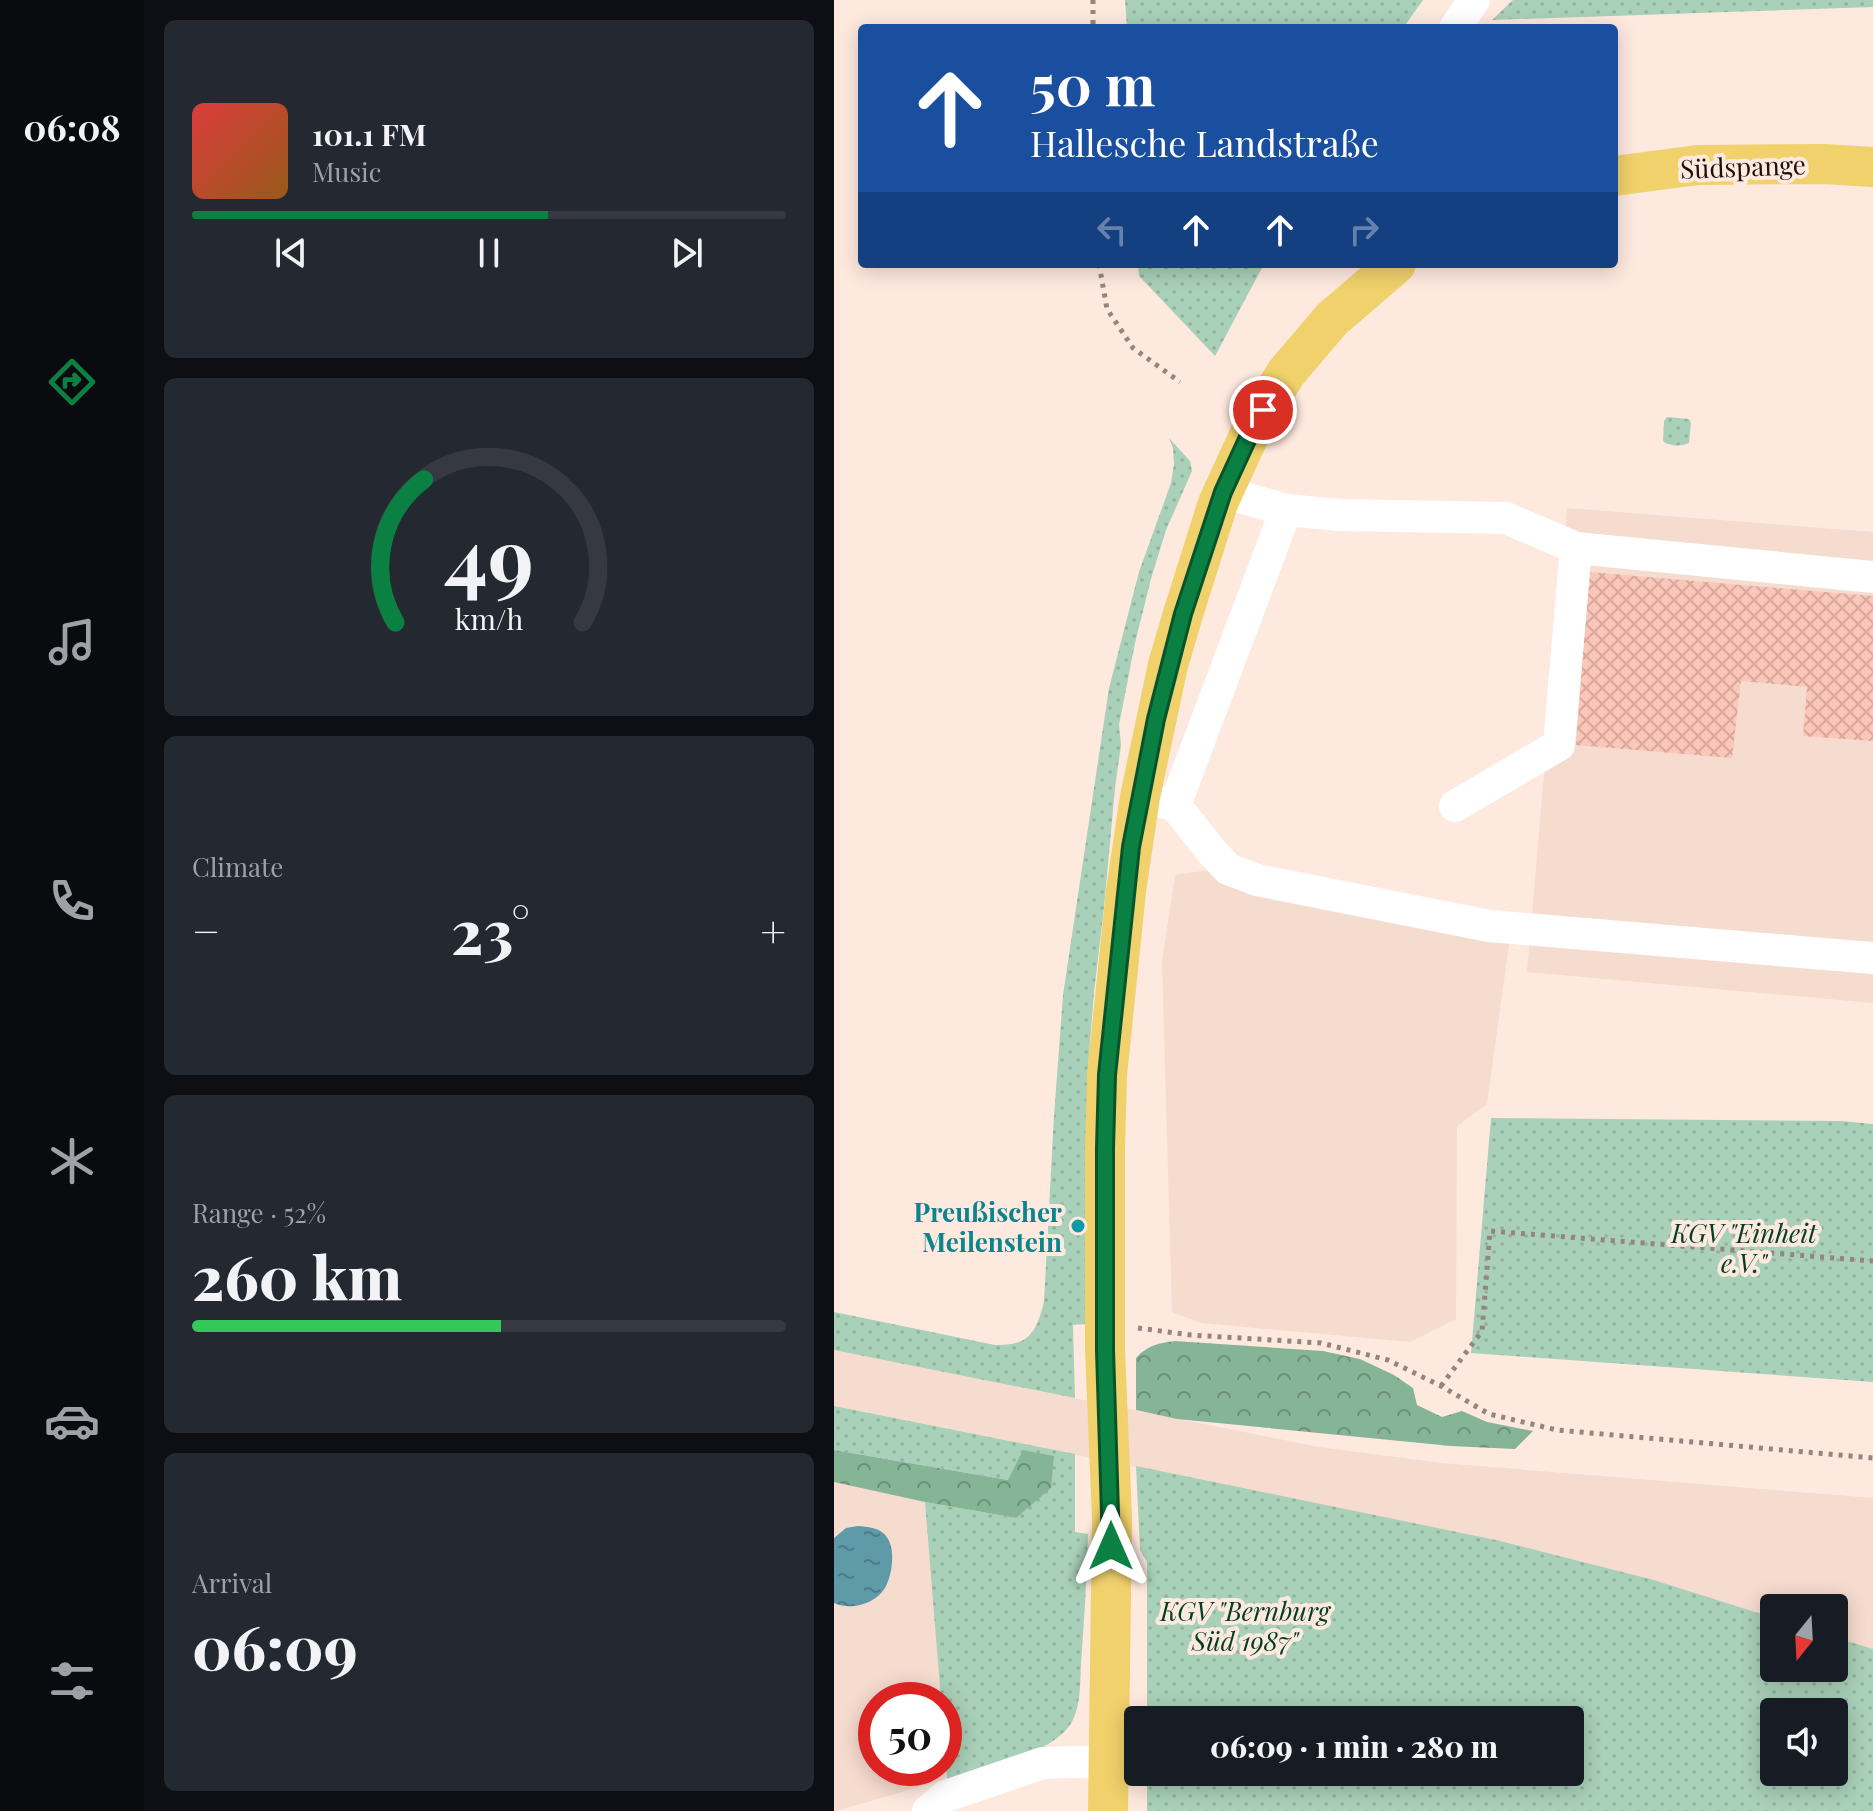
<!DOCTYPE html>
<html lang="en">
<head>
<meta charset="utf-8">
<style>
  :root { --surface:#171b24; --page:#242831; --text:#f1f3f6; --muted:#9ea1a6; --line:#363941; --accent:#0b8043 }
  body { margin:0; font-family:"Playfair Display",serif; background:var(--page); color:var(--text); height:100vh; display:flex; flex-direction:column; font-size:30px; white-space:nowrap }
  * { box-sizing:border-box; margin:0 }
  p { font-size:26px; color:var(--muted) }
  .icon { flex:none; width:44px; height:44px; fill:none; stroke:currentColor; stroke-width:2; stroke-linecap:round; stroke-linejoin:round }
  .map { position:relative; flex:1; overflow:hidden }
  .sheet { display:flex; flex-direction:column; gap:20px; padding:20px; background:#0d0f14; width:690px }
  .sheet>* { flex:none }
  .guide { position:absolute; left:24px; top:24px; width:760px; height:244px; border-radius:8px; box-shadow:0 4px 20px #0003; background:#1a4fa0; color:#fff; overflow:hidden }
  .needle { width:52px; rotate:198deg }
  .controls { position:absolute; left:926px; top:1594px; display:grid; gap:16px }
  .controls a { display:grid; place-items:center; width:88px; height:88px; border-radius:8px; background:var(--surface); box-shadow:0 4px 20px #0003; font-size:40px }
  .speed { position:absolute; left:24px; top:1682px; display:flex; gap:16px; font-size:40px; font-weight:700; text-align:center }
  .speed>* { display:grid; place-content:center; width:104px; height:104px; border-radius:50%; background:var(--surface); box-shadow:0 4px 20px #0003; line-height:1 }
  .speed .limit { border:12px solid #d22; background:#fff; color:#111 }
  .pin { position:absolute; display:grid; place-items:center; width:68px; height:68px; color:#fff; margin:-34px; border:4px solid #fff; border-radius:50%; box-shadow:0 2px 8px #0007 }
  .me { position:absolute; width:88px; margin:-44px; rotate:0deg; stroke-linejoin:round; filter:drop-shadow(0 0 6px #0008) }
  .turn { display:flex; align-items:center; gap:28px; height:168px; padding:0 40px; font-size:36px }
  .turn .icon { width:104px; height:104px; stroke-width:2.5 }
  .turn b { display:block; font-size:56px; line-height:68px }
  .lanes { display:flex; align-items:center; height:76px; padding:0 40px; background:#0003; justify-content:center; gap:40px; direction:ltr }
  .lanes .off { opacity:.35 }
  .big { font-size:60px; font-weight:800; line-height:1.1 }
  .sheet .widget { flex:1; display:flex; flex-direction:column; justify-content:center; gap:12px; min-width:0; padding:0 28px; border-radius:12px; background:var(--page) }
  .sheet .dial { align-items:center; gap:0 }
  .dial svg { height:208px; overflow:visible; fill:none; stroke:var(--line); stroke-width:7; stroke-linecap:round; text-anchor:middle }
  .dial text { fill:var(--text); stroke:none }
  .song { display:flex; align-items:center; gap:24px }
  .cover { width:96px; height:96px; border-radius:12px; background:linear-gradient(135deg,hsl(0 70% 55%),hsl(30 70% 35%)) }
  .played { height:8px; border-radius:4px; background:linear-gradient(90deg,var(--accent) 60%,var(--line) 60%) }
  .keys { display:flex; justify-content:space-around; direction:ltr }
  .heat { display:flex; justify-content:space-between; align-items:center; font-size:44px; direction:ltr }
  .charge { height:12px; border-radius:6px; background:linear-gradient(90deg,#34c759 52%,var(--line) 0) }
  .trip { position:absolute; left:290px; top:1706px; width:460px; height:80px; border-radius:8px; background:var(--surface); box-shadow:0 4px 20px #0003; font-weight:800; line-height:80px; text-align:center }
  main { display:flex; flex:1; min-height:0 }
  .dock { display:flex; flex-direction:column; width:144px; justify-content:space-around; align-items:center; background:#090b0e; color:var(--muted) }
  .dock .icon { width:56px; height:56px }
  .dock .selected { color:var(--accent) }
  .dock b { font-size:36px; color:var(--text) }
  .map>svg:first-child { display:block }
  .built { fill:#f6dbcf }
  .green { fill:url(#green-dots); fill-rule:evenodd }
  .forest { fill:url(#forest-crowns) }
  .water { fill:url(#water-ripples) }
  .building { fill:url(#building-cross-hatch) }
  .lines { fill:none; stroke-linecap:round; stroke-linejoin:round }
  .path { stroke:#95857e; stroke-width:5; stroke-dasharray:4 6; stroke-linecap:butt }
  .minor { stroke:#fff; stroke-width:32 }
  .major { stroke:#f1d16c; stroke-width:40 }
  .route-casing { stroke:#07532c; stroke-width:20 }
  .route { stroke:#0b8043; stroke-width:14 }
  .culture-dot { fill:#0f9aa8; stroke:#fee9df; stroke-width:3 }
  .labels { text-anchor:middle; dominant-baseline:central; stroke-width:8; stroke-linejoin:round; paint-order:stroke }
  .street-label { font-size:26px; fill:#1b120e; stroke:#fee9df }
  .culture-label { font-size:26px; font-weight:bold; fill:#0d838f; stroke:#fee9df; text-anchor:end }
  .park-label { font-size:26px; font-style:italic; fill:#003f24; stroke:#fee9df }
</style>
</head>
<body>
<main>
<nav class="dock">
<b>06:08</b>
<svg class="icon selected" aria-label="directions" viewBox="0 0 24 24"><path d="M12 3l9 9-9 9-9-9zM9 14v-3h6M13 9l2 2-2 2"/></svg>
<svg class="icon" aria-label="music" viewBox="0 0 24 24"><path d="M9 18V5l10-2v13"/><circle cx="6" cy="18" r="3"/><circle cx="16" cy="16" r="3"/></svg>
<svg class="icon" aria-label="phone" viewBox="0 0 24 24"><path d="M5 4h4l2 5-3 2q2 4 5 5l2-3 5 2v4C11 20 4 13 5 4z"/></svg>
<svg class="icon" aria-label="climate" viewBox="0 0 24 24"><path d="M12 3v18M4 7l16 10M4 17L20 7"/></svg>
<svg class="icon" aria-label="car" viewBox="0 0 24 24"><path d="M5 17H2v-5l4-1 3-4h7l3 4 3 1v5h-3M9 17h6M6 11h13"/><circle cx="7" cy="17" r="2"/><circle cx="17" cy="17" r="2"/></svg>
<svg class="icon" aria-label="filters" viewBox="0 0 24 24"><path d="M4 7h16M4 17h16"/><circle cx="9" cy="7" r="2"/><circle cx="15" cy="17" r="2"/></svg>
</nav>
<section class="sheet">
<div class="widget">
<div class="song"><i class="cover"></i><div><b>101.1 FM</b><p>Music</p></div></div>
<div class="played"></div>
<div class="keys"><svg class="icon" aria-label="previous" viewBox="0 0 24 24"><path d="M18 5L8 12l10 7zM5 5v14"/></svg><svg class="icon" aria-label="pause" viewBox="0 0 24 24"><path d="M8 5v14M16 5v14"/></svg><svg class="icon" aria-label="next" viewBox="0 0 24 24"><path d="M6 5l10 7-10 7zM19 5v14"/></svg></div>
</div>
<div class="widget dial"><svg viewBox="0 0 100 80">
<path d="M14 69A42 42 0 1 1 86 69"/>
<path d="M14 69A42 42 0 0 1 25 14" stroke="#0b8043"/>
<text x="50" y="56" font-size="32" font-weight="700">49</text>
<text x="50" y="72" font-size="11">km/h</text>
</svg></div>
<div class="widget"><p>Climate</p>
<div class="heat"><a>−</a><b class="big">23°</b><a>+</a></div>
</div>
<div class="widget"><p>Range · 52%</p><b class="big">260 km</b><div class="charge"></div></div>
<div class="widget"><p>Arrival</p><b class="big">06:09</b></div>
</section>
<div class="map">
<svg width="1039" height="1811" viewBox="0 0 1039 1811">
  <defs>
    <pattern id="green-dots" width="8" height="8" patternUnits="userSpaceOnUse" patternTransform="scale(2)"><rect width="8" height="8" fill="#a9d0b8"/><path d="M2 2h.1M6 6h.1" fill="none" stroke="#91b29d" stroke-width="1.8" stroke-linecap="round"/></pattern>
    <pattern id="forest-crowns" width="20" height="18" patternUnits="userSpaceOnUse" patternTransform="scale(2)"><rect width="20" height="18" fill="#85b497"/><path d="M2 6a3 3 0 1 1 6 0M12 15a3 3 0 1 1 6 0" fill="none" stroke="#6c917a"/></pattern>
    <pattern id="water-ripples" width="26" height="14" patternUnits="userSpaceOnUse" patternTransform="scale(2)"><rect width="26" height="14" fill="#5e9aa8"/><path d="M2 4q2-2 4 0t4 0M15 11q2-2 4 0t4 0" fill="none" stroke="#4d7c87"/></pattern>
    <pattern id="building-cross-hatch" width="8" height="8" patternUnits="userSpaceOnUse" patternTransform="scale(2)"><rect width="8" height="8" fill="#fcc6b9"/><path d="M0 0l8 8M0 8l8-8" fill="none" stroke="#d7a99e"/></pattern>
  </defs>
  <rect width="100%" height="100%" fill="#fee9df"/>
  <path class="built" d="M733,508l306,24v471l-346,-31z
    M382,869l294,68 -23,167 -30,22 -1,193 -46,23 -209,-19 -29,-11 -10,-350 13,-87z
    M0,1350l485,97 123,16 431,35v151l-39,-12v-29h-60v10l-120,-38 -158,-40 -662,-134z
    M0,1452l90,17 17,231h-65v68h68v-30l3,41 -111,32h-2z"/>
  <path class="green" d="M291,0h298l-20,28h-276z
    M679,0h360v7l-381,13z
    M304,264h126l-49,92 -76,-80z
    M833,417l22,2 2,4 -2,20c-7,4 -21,3 -26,-2l1,-20z
    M335,438l21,23 2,10 -26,59 -15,49 -16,64 -16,82 2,20 -6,43 -11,120 -10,84 -7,88v244l-14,1 2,73 -241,-48v-38l161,33c34,1 42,-13 49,-44l10,-185 9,-121 46,-307 30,-116 32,-89 3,-19 -1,-16z
    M657,1118l351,3 31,3v258l-402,-29z
    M0,1406l241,48v78l13,2c-1,43 -4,87 -7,130 -1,19 0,45 -11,61 -22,31 -88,44 -123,54l-3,-37v-42h-3l-16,-198 91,16 -8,-38 -174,-30z
    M302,1466l360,74 158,40 120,38v50h60v-31l39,12v162h-726v-39h423v-52h-423v-158l-7,-12zM940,1712h60v60h-60z"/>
  <path class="forest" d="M341,1341l148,10 37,8 34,16 19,13 4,17 25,12 20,-6 25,11 46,9 -18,18 -64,-3 -274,-27 -41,-9v-52c12,-13 23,-15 39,-17z
    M0,1450l174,30 15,-30 31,6 -3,32 -35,30 -91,-16 -91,-20z"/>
  <path class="water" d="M24,1526c9,1 18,1 25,7 14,11 10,41 2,55 -10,16 -34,23 -51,15v-65l12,-10z"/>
  <path class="building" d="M755,572l284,24v145l-70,-5 4,-49 -66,-6 -9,77 -156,-13z"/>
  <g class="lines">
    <path class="path" d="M259,0v28
      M265,264l8,45 26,39 47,34
      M304,1328l53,7 130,8 67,17 53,26 48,28 68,16 316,28
      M607,1386l41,-55 8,-100 383,30"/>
    <path class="minor" d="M621,28l19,-28
      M389,492l63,18 53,5 167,3 70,30 297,29
      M306,797l35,8 37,47 16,17 29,11 232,46 384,32
      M341,805l111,-295
      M621,806l104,-61 17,-197
      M94,1811l18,-15 97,-33 65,-2"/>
    <path class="major" d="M780,176l84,-11 126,-1 49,3
      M274,1811l4,-292 -7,-169v-202l2,-73 19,-184 14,-94 28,-132 15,-51 35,-111 34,-74 34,-56 46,-54 64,-55"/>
  </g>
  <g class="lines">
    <g class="route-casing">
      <path id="route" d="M277,1546l-6,-196v-202l2,-73 24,-228 25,-128 27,-105 40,-122 29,-63 11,-19"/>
    </g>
    <use href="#route" class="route"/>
  </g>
  <circle class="culture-dot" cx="244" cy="1226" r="8"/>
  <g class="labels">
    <g class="street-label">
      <text transform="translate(909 166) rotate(-2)">Südspange</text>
    </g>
    <g class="culture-label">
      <text x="228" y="1211">Preußischer<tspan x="228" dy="30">Meilenstein</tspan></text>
    </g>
    <g class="park-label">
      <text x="910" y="1232">KGV "Einheit<tspan x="910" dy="30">e.V."</tspan></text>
      <text x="411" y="1610">KGV "Bernburg<tspan x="411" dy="30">Süd 1987"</tspan></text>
    </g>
  </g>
</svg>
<div class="controls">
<a><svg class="needle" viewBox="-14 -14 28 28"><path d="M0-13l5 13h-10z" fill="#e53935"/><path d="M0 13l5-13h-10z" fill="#9ea1a6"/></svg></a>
<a><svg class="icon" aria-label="sound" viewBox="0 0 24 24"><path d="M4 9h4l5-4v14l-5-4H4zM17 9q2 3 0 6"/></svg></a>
</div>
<div class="speed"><div class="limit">50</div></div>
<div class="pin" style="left:429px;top:410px;background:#d93025"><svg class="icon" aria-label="arrive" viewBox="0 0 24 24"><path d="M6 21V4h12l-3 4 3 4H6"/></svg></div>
<svg class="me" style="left:277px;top:1546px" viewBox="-20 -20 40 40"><path d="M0-17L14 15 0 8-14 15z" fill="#0b8043" stroke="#fff" stroke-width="4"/></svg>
<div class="trip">06:09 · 1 min · 280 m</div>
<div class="guide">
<div class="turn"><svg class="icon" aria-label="ahead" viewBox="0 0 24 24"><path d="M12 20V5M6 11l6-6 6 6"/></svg><div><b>50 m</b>Hallesche Landstraße</div></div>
<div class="lanes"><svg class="icon off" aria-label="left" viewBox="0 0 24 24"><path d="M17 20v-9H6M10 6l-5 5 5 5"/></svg><svg class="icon" aria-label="ahead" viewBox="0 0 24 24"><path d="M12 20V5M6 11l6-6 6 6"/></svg><svg class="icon" aria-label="ahead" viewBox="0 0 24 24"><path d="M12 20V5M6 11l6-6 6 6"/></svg><svg class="icon off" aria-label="right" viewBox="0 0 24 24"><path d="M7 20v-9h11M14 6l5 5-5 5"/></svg></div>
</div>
</div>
</main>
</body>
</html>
